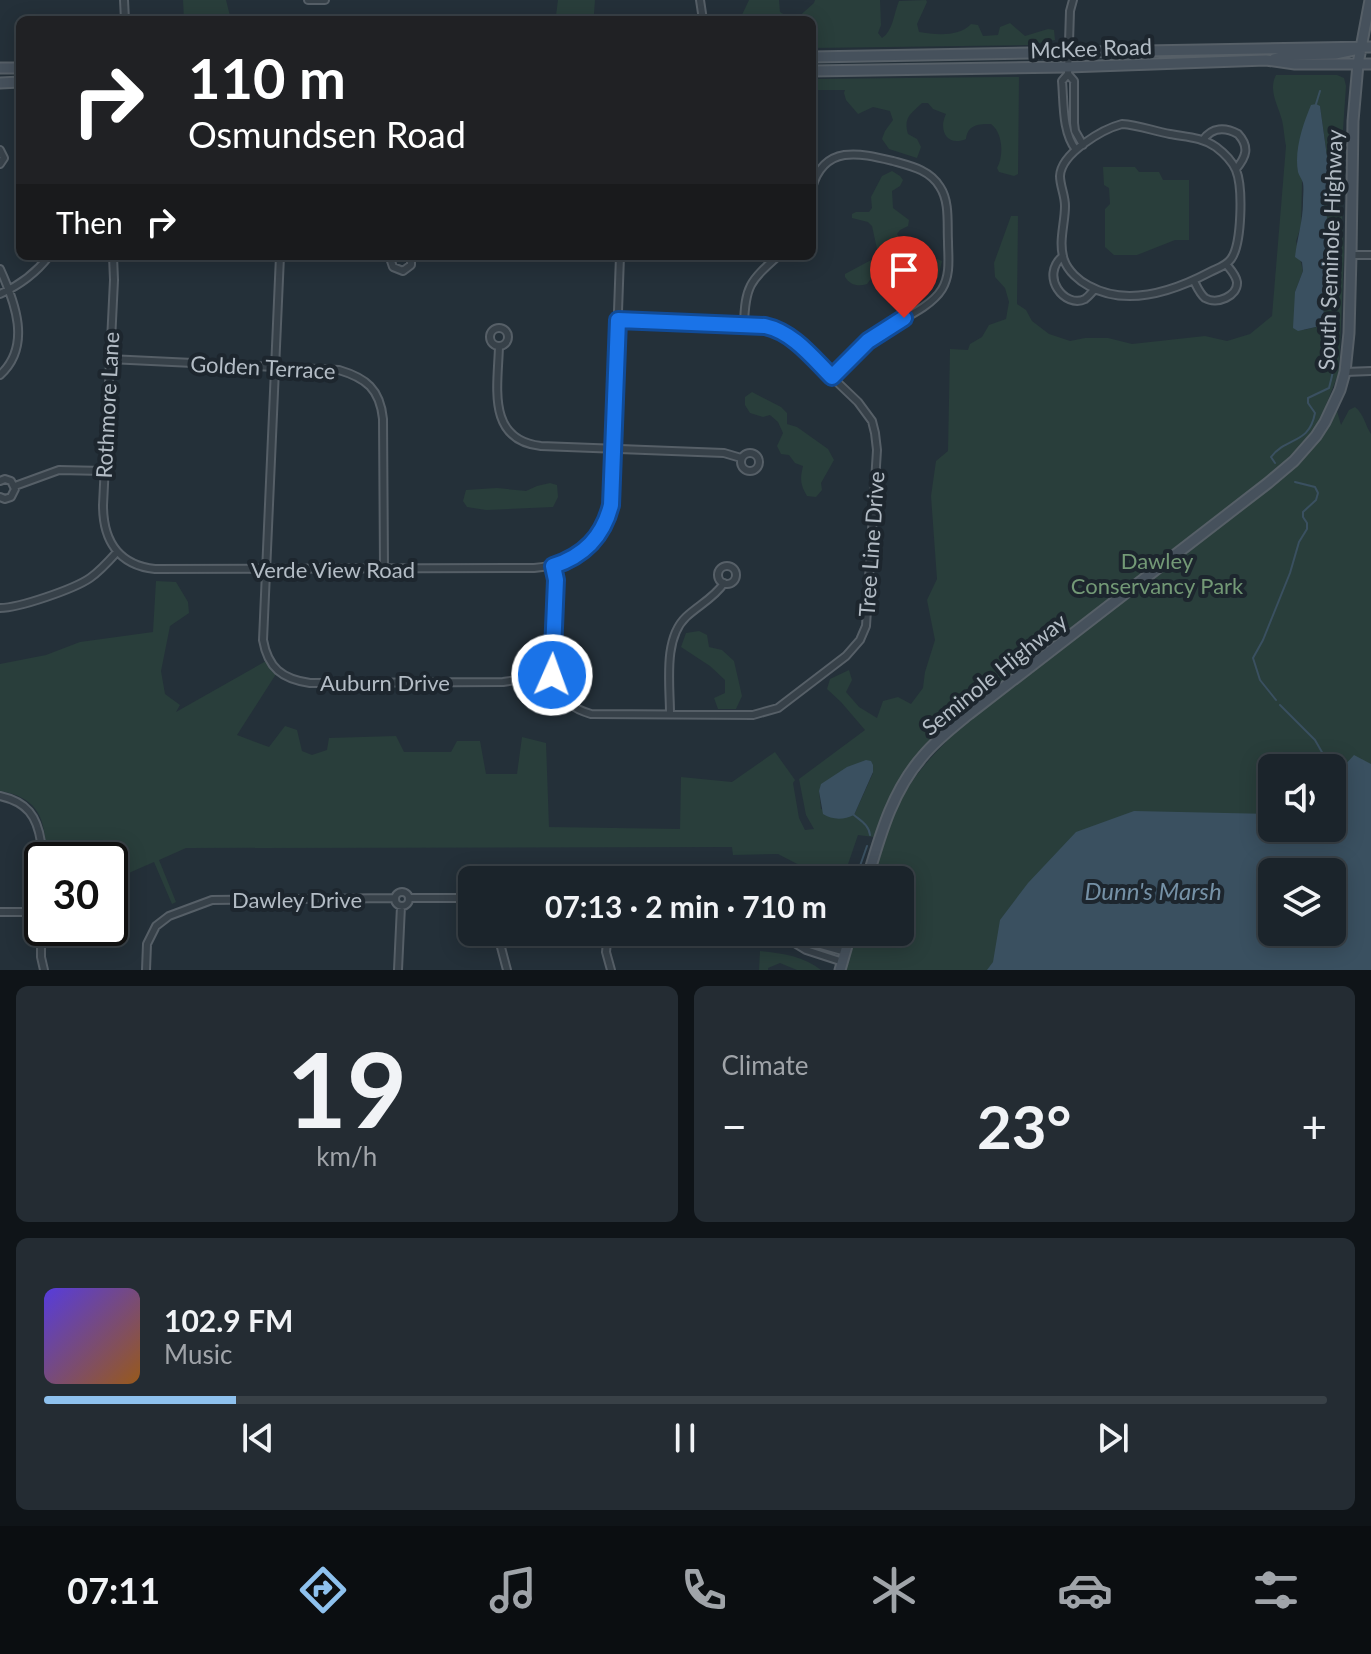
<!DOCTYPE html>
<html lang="en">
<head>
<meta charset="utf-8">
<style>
  :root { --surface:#1b242b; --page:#242c33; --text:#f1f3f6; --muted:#a0a4a9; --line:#394147; --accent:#8ec1ee }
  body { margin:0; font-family:Lato,sans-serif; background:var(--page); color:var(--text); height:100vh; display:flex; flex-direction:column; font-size:30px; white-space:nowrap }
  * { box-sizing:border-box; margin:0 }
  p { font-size:26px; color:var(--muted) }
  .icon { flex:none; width:44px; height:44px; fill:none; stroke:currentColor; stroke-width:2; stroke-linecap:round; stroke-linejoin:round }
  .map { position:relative; height:970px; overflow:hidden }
  .sheet { display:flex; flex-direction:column; gap:16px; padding:16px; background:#0f1418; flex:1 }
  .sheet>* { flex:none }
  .banner { position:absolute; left:16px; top:16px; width:800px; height:244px; border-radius:12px; box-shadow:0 4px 20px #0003,0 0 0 2px var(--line); background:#202124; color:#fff; overflow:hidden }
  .tools { position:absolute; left:1258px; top:754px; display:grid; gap:16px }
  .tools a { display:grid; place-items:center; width:88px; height:88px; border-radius:12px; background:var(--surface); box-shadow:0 4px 20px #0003,0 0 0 2px var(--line); font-size:40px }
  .speed { position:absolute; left:24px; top:842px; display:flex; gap:16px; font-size:40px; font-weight:700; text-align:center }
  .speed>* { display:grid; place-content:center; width:104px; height:104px; border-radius:50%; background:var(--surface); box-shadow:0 4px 20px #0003,0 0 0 2px var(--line); line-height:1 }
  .speed .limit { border:4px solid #111; border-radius:12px; background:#fff; color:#111 }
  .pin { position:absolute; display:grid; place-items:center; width:68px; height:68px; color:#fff; margin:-82px -34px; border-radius:50% 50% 50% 0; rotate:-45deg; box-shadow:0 0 8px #0007 }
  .pin .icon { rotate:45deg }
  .me { position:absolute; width:88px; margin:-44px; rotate:2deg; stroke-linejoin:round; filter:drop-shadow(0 0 6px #0008) }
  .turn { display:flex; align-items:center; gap:28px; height:168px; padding:0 40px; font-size:36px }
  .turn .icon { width:104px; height:104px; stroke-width:2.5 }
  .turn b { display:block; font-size:56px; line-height:68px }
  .then { display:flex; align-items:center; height:76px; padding:0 40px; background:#0003; gap:16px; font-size:30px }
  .big { font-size:60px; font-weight:700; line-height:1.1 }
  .sheet .card { flex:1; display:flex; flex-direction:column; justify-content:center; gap:12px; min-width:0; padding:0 28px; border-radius:12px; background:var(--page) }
  .sheet .dial { align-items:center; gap:0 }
  .dial b { font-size:104px; line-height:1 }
  .song { display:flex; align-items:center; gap:24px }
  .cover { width:96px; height:96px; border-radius:12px; background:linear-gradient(135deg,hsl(250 70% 55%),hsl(30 70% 35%)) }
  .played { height:8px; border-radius:4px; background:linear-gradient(90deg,var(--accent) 15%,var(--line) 15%) }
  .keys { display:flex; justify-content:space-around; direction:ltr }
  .heat { display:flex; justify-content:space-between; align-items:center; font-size:44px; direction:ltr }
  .sheet .tiles { flex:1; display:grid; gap:16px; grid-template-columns:1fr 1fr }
  .card:last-child { grid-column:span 2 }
  .trip { position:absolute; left:458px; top:866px; width:456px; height:80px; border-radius:12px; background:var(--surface); box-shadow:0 4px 20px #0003,0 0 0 2px var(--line); font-weight:700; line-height:80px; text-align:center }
  .menu { display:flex; height:128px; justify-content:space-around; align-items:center; background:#0b0e11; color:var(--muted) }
  .menu .icon { width:56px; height:56px }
  .menu .on { color:var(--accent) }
  .menu b { font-size:36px; color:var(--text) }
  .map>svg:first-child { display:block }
  .green { fill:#293e3b; fill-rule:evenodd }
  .water { fill:#3a5060; fill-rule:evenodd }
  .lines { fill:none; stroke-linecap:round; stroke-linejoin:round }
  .stream { stroke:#3a5060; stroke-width:2 }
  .street-casing { stroke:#565f67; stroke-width:10 }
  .secondary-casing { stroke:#565f67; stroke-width:13 }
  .street { stroke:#374149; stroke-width:6 }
  .secondary { stroke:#46515c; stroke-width:9 }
  .route-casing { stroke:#114b97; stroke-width:20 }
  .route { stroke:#1a73e8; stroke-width:14 }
  .labels { text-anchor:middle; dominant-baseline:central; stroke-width:8; stroke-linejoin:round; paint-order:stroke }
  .street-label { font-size:22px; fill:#b3bcc5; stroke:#1d262e }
  .park-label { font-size:22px; fill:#739976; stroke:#1d262e }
  .water-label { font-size:24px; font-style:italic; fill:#7591a6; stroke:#1d262e }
</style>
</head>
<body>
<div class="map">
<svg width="1371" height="970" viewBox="0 0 1371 970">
  <rect width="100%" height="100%" fill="#243039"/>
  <path class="green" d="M183,0h43l5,20h-47z
    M558,0h37l-1,14 -8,6h-35l5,-4z
    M749,0h30l1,12 13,8h-50l-2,-3z
    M815,0h65l1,25 -3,8 4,5c11,-7 12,-25 17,-37l27,-1 1,2 -10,22 2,8c17,3 40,5 52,-8l7,1 5,11 15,-1 2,-8 10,-4 15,13 23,-7 6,1 1,10 -26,5 -217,3v-28h-17l19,-17z
    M1276,75h61l7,3 2,8 -4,58 -1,53 3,57 -5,118 -13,33 11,6 4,14 8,-15 6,-3c9,7 10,18 16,27v536h-525l11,-38h43v-52h-28c17,-60 28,-93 74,-138l-7,-9c-35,32 -47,62 -65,104l-16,-2 -13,38 -5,7h-22l-9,-10 -31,-16 -45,1 -1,-8 -546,1 -27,12 17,42 -4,2 -18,-42 -39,17h-5v-19h-17v-13h-47c-2,-33 -11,-50 -46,-56v-127l46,-9 34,-13 73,-10 3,-51 20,1 12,20 1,11 -19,13 -9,45 4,23 15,11 -4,7 90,-51 10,13 -39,61 32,12 16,-21 12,4 5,21 10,4 15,-5 2,-12 67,-2 8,16h47l6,-11h23l6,33h31l5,-37 24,6 3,84 131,2 1,-52 51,5 43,-30 20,28 -2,3 6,35 6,12 9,-1 -8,-14 -7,-36 66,-49 -24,-28 -14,-13 3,-10 19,-9 3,10 -6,12 13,15 18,11 6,-17 15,-4 13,7 12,-16 2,-16 10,-32 -8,-40 10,-21 -6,-83 5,-35 12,-10 2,-102 18,1 2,-6 12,-7 7,-12 17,-6 3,-17 -4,-14 -10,-11 -1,-14 17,-47h7l-1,88 9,6 6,11 17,13 21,7 15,-3h23l24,6 73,-8 22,5 23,-7 22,-18 14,-170c-2,-9 -2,-18 -4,-26 -4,-15 -14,-30 -6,-45zM1320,106l9,65 -1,17 -4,19 3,10 -2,20 3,8v12l-4,17 2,9 -3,18 1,18 -4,7 -16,4 -9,-21v-17l8,-21 -7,-30 5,-15 1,-44zM1272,768h60v60h-60zM873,773l-19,42 -33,-6 -2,-18zM1272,872h60v60h-60z
    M1003,77h16l-1,97 -4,2 -15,-4 -2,-4c7,-12 6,-35 -6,-44 -12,0 -23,0 -25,15 -19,8 -28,-9 -20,-25l-13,-5 -5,-6h-6c-11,11 -19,14 -14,31l9,5 4,8 -4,11 -28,-9 -7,-10 3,-8 8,-11 -3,-9 -17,-4 -15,7 -12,-14 -2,-7 1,-3h-33v-11z
    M1103,167h32l4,5h20l4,8h26v60h-14l-38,15h-23l-9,-8v-38l5,-5 -1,-16 -5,-3z
    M892,171l8,5 3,4 -3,6 -8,5 1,17 16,12 -1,6 -8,4 -3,4 7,12 1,5c13,12 25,3 37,10l-4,17 -5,3 -6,-1 -10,-13c-15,-2 -16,-8 -35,-3l-15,20c-9,3 -17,1 -22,-7v-3l28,-15 4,-10 -5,-23 -4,-4 -16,-4v-4l4,-2h13l3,-4 -1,-11 11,-21z
    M752,392l29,15 6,6v11l10,3 31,22 6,11 -13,23 1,7 -6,7 -9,-1c-7,-12 -7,-17 -4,-30l-8,-3 -6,-8 -8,-1 -4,-8 6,-13 -5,-11 -8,-7 -7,2 -13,-4 -5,-8v-8z
    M550,483l7,2 1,12 -5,10 -67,3 -19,-3 -4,-6 3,-11 31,-2 29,3 11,-5z
    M699,631l8,4 2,12 13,3 12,11 8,35 -6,13h-18l-4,-11 11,-5v-13l-15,-14 -29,-19 5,-14z
    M760,951c21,2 44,5 61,19h-24l-17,-7 -12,5v2h-9z"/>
  <path class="water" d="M1316,104l4,2 9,65 -1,17 -4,19 3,10 -2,20 3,8v12l-4,17 2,9 -3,18 1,18 -4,7 -22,5 -5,-3 2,-36 8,-21 -1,-9 -7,-5c2,-18 8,-36 8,-55 0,-6 1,-13 0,-19 -1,-4 -4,-7 -5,-11 -4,-22 5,-48 13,-67z
    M1354,755l17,9v206h-384l6,-8 7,-42 28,-37 48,-51 58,-21 138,3v14h60v-49zM1272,872h60v60h-60z
    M866,760l5,1 2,4v7l-19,43c-10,5 -22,5 -31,-1l-4,-23 2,-7 26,-17z"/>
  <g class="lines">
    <path class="stream" d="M1316,104l4,-13
      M1275,463l-4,-6c16,-21 38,-12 44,-44l-7,-10v-5l21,-10c8,-30 10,-39 -7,-65
      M1276,700l-16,-20 -7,-22 10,-18 27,-67 9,-31 8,-13v-6l-4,-6v-5l13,-12 2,-7 -3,-6 -20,-5
      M1280,705l35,35 16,28
      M1332,770l3,4
      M854,815c7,6 15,10 16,20
      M855,880l12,-34
      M836,934l1,-2"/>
    <g class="street-casing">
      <path id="street" d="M124,0l1,20
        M308,0h17
        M700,0l3,20
        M1073,0l-3,11 -2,63 6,7v42l1,8 8,14
        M1068,74l-6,7c2,22 0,51 14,69
        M1122,124c17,1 31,7 48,10 16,3 32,3 46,13 8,6 16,14 20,23 7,17 6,74 -5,89 -5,7 -13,9 -21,13 -36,19 -83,35 -121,14 -10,-5 -21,-15 -25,-26 -6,-18 1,-36 1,-54 0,-11 -5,-20 -5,-30 1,-23 43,-47 62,-52z
        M1203,140c9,-13 22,-13 35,-6 12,13 8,23 -2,35
        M0,150l4,8 -4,6
        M812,188c12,-44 48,-35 81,-27 18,5 37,9 47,26 10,15 7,37 8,54 0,16 3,33 -6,48 -12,20 -46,32 -65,45 -17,12 -31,28 -45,43
        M1351,255h20
        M113,256l1,24 -11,225c0,35 15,60 52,64l379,-1c43,-4 66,-22 77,-63l9,-249
        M280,256l-17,384c5,28 19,39 47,43l193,-1 49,-7
        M392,256l-1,5 2,6 10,4 8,-6v-9
        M1063,256c-24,20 2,53 22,43 3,-2 7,-7 10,-10
        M0,269c15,33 32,77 0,106
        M1194,281c3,6 6,13 11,17 12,7 33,-2 32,-16 -1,-7 -7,-13 -11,-18
        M0,294c20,-9 36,-21 49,-38
        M744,325c1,-39 6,-44 34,-69
        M490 337a9 9 0 1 1 18 0a9 9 0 1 1-18 0Z
        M499,346c-1,40 -13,94 42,100l183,7 17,5
        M109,359l230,11c27,8 41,19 44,49l1,149
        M1345,372l26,-1
        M741 462a9 9 0 1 1 18 0a9 9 0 1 1-18 0Z
        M0,481l5,-2 6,2 4,8 -4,8 -6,2 -5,-2
        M15,486l44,-16 45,1
        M553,566l3,14c-1,19 -2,38 -2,57 -2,36 -5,65 37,77l162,1 25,-7 68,-52 14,-16 6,-14 11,-176 -2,-17 -3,-12 -14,-19 -69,-66 -15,-8 -9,-2 -147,-6
        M718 575a9 9 0 1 1 18 0a9 9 0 1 1-18 0Z
        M0,608c19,0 74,-19 90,-30 10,-7 19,-17 27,-26
        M670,714c0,-30 -7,-75 16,-97 13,-12 29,-20 38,-34
        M0,796c27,6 37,20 41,46v115l3,13
        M395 899a7 7 0 1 1 14 0a7 7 0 1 1-14 0Z
        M409,898h63
        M0,912h40
        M497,932l10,38
        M608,932l-2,20 5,18
        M686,932l107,10 14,-1 39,11
        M793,942l13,8 37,12
        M146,970l1,-26 9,-18 13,-10 43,-16 182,-2
        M398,970l3,-64"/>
    </g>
    <g class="secondary-casing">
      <path id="secondary" d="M812,57l559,-10
        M1274,59l17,-4 44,-1 19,-4
        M0,68h20
        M812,71l256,-4 198,-7 29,4h76
        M0,83l20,-1
        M867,880c13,-44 25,-89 56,-124 13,-16 30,-29 46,-42l299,-231 26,-22 22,-25 9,-14 15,-32 5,-18 4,-39 2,-78 2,-134 5,-57 12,-64
        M840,970l11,-38"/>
    </g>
    <use href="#street" class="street"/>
    <use href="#secondary" class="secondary"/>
  </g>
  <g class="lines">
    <g class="route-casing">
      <path id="route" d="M552,675l4,-95 -3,-14c31,-10 50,-29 58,-61l7,-185 147,6c28,6 48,32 67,51l36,-36 36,-23"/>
    </g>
    <use href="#route" class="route"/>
  </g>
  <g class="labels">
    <g class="street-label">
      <text transform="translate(1091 48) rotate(-2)">McKee Road</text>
      <text transform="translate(1330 250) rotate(-88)">South Seminole Highway</text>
      <text transform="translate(263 367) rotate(3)">Golden Terrace</text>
      <text transform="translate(107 405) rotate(-87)">Rothmore Lane</text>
      <text transform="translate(871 544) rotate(-86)">Tree Line Drive</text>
      <text x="333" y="569">Verde View Road</text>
      <text transform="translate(994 674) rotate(-39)">Seminole Highway</text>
      <text x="385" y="682">Auburn Drive</text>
      <text x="297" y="899">Dawley Drive</text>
    </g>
    <g class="park-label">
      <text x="1157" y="560">Dawley<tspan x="1157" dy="25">Conservancy Park</tspan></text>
    </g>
    <g class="water-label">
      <text x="1153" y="890">Dunn's Marsh</text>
    </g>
  </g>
</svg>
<div class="tools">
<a><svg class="icon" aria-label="sound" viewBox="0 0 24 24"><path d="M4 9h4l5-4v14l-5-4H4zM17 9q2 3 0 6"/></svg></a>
<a><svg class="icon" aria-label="layers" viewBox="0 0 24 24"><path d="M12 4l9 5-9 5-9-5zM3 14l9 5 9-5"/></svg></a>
</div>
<div class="speed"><div class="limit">30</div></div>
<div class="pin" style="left:904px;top:318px;background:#d93025"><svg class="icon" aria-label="arrive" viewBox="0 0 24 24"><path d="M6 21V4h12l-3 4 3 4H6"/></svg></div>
<svg class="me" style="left:552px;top:675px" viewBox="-20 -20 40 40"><circle r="17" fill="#1a73e8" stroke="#fff" stroke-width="3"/><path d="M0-11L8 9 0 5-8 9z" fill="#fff"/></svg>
<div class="trip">07:13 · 2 min · 710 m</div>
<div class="banner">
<div class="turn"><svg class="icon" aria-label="right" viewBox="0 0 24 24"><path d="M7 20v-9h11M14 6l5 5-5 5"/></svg><div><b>110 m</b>Osmundsen Road</div></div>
<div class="then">Then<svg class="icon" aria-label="right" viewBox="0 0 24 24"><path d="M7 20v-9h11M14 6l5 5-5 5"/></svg></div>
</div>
</div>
<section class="sheet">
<div class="tiles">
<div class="card dial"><b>19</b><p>km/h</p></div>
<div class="card"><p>Climate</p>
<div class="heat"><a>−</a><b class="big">23°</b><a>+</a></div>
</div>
<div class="card">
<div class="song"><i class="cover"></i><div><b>102.9 FM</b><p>Music</p></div></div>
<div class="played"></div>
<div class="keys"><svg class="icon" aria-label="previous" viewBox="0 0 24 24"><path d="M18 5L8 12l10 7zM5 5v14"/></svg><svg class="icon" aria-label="pause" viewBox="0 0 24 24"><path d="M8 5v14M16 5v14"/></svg><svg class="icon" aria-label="next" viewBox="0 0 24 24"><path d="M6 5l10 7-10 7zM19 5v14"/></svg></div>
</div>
</div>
</section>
<nav class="menu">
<b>07:11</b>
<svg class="icon on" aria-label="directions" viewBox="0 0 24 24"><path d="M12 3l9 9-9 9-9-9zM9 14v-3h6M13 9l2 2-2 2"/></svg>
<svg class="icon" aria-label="music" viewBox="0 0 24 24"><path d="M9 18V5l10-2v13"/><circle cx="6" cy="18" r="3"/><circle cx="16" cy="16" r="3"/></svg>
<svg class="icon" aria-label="phone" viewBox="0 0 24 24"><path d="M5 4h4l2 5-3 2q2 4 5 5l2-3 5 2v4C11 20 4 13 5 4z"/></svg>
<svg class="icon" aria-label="climate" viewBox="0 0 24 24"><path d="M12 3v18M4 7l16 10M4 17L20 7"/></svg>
<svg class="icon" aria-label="car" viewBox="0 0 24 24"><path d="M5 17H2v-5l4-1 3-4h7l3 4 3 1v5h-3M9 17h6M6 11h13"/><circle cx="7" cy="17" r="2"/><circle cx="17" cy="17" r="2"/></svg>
<svg class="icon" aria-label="filters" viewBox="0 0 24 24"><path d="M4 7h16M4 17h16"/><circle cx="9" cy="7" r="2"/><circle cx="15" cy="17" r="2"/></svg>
</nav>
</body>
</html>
